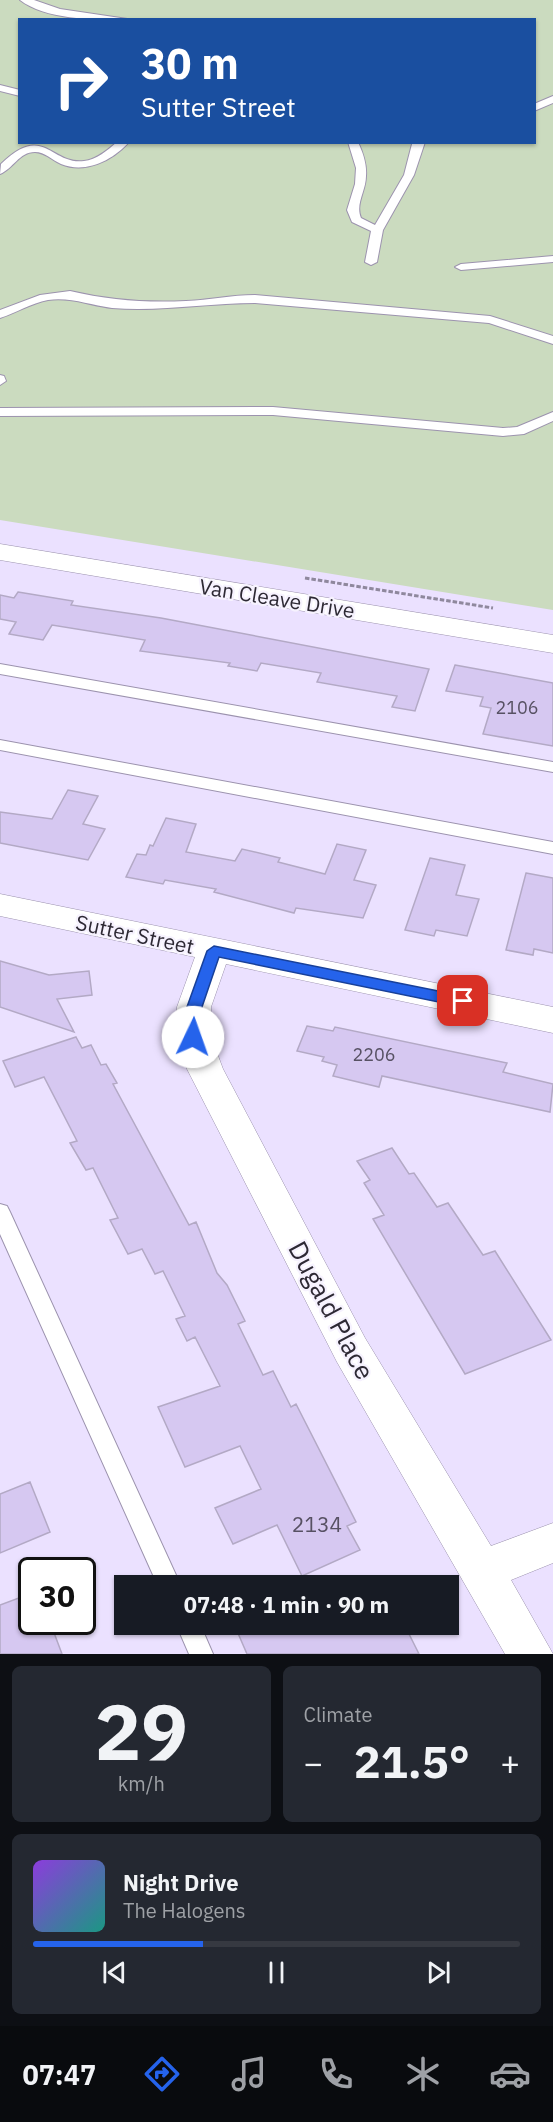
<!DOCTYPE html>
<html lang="en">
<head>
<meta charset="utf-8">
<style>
  :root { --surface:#171b24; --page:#242831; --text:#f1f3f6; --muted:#9ea1a6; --line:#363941; --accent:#2563eb }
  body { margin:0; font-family:"IBM Plex Sans",sans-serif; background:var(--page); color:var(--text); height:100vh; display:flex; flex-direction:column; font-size:22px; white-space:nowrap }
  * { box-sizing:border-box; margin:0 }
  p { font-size:20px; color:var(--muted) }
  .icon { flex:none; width:33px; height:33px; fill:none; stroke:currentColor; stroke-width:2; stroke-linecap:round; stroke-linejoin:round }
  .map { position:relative; height:1654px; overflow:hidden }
  .side { display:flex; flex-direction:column; gap:12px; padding:12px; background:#0d0f14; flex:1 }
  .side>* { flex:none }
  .top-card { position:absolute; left:18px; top:18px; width:518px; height:126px; border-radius:0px; box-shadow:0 2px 4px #0004; background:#1a4fa0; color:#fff; overflow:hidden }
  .speed { position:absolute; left:18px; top:1557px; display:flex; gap:12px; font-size:30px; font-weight:700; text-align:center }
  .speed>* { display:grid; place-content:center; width:78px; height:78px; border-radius:50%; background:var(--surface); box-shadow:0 2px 4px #0004; line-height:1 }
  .speed .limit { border:3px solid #111; border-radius:9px; background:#fff; color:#111 }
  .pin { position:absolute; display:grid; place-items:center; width:51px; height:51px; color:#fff; margin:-26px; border-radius:12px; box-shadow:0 3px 9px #0006 }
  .me { position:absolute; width:66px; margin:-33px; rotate:3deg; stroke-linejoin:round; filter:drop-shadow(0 0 4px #0008) }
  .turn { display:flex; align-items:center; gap:21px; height:126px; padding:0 24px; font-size:27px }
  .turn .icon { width:78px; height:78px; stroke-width:2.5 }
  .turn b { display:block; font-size:42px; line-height:51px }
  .big { font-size:45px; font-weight:700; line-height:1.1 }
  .side .card { flex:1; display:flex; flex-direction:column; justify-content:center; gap:9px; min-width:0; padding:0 21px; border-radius:9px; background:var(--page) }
  .side .dial { align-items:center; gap:0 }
  .dial b { font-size:78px; line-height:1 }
  .song { display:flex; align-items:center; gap:18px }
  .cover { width:72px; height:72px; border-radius:9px; background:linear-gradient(135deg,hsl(270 70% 55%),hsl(170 70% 35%)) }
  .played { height:6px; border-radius:3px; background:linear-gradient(90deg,var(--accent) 35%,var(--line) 35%) }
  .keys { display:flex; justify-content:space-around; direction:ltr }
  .heat { display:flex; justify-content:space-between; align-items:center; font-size:33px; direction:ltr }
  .side .tiles { flex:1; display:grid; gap:12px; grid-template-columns:1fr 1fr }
  .card:last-child { grid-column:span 2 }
  .trip { position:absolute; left:114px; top:1575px; width:345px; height:60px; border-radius:0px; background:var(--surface); box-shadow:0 2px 4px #0004; font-weight:700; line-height:60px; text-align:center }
  .tab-bar { display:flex; height:96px; justify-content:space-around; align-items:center; background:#090b0e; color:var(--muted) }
  .tab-bar .icon { width:42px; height:42px }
  .tab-bar .on { color:var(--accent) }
  .tab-bar b { font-size:27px; color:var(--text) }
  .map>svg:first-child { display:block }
  .green { fill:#cbdbbf; fill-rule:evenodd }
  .building { fill:#d6c8f1; stroke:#b3a9c5; stroke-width:1.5 }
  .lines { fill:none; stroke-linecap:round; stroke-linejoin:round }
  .service-casing { stroke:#9c93ae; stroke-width:2 }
  .minor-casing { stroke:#9c93ae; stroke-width:1 }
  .path { stroke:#8f889d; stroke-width:3; stroke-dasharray:4.5 2; stroke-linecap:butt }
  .service { fill:#fff; fill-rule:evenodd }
  .minor { fill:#fff; fill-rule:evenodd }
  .route { fill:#2563eb; stroke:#184099; stroke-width:1.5 }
  .labels { text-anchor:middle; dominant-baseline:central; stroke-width:4.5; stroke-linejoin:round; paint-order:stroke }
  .number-label { font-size:18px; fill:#575163 }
  .street-label { font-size:21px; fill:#2d2934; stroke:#f6f2fe }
  .near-number-label { font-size:21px; fill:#575163 }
  .near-street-label { font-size:26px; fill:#2d2934; stroke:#f6f2fe }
</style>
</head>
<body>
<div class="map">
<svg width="553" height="1654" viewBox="0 0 553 1654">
  <rect width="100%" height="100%" fill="#ebe1ff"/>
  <path class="green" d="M0,0h553v610l-553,-90zM20,20h514v122h-514z"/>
  <path class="building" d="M18,592l55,9 -2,4 90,13 268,51 -14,42 -23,-4 5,-11 -80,-14 4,-9 -60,-10 -4,8 -29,-5 2,-3 -90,-12 5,-11 -93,-15 -9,15 -34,-6 7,-12 -16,-3v-24l14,3z
    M455,665l98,18v63l-70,-12 8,-26 -11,-2 3,-9 -37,-6z
    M68,790l30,6 -15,28 22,5 -17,31 -88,-17v-31l52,7z
    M166,818l30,6 -10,28 49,9 7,-12 38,9 -2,4 47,12 12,-30 29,6 -12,30 22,5 -13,33 -67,-10 -2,5 -80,-21 2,-3 -51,-9 -2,4 -37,-7 11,-23 9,1 4,-10 3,1z
    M430,858l35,7 -9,30 23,4 -12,37 -31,-6 -2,6 -29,-6z
    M526,873l27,5v75l-19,-4 -1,6 -27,-5z
    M0,961l49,14 40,-4 3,24 -35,4 17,33 -74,-25z
    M307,1026l26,5 2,-4 172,36 -4,9 50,12 -3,28 -168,-36 -3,11 -46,-11 4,-11 -15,-4 2,-4 -27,-6z
    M76,1037l6,11 9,-3 10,20 5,-1 11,19 -4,1 76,141 7,-3 21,51 10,12 18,36 -7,3 25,51 10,-4 18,36 5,-3 60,118 -9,4 13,24 -58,26 -25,-51 -44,19 -18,-36 46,-19 -21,-43 -55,21 -27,-60 62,-21 -25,-49 -8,4 -11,-22 9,-3 -22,-45 -8,3 -13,-25 -14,5 -18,-34 8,-2 -25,-50 -7,2 -16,-27 7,-2 -33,-64 -29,10 -12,-26z
    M392,1148l17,26 5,-1 23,34 11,-4 35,52 12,-4 56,89 -86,34 -92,-155 11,-4 -20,-32 6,-3 -13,-19z
    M30,1482l20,50 -50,21v-59z
    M32,1593v29h18l12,32h-62v-49z
    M234,1624h170l15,30h-172z"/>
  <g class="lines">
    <g class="service-casing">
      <path id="service" d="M20,0h14l26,9 74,11c-33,0 -87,1 -114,-20z
        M0,85l20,5v6l-20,-5z
        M553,96v7l-19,8v-7z
        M117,142h12c-17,19 -44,32 -68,22 -9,-4 -16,-12 -26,-12 -16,0 -22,17 -35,22l1,-10c43,-42 49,1 83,-3 12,-1 24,-11 33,-19z
        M348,142h10c5,11 9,22 8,34 0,15 -11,28 -5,42l14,7 29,-50 8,-31 13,-2 -11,33 -31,55 -6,32 -6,3 -6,-3 6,-31 -19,-9 -5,-12 8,-26 1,-16z
        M553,256v6l-92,8 -6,-3 6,-3z
        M70,291c38,9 76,12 116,10 23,-1 45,-6 69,-6l235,21 63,20v8l-64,-21 -234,-20c-48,0 -95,9 -143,5 -23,-3 -41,-11 -64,-8 -17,3 -32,13 -48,18v-8l40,-15z
        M0,375l4,1 2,5 -6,4z
        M273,407l230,21 14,-1 36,-15v9l-29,13 -21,2 -230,-21 -273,1v-8z
        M0,664l553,98v10l-553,-98z
        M0,740l553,102v12l-553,-104z
        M0,1204l7,2 3,6 171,374h-23l-158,-352z
        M176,1624h24l13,30h-24z"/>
    </g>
    <g class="minor-casing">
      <path id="minor" d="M0,544l553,91v18l-553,-93z
        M0,894l553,113v26l-327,-69 -15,43v30l12,32 142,269 126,208 62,-23v40l-42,17 42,74h-48l-168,-292 -150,-293 -12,-32 2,-30 18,-50 -195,-41z"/>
    </g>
    <path class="path" d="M305,578l188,30"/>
    <use href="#service" class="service"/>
    <use href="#minor" class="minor"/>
  </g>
  <path class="route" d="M214,946l249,50 7,5 -7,6 -244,-50 -17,50 -2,30 -7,6 -8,-6 2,-30 20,-56z"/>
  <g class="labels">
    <g class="number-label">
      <text x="517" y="707">2106</text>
      <text x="374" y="1054">2206</text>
    </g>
    <g class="street-label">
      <text transform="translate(277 598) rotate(9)">Van Cleave Drive</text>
      <text transform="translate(135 934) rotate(12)">Sutter Street</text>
    </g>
    <g class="near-number-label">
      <text x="317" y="1524">2134</text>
    </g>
    <g class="near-street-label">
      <text transform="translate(332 1310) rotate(62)">Dugald Place</text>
    </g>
  </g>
</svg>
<div class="speed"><div class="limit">30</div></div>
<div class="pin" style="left:463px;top:1001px;background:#d93025"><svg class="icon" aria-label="arrive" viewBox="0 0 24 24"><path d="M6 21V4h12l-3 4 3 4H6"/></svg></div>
<svg class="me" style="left:193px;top:1037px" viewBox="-20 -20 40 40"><circle r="19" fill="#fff"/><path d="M0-13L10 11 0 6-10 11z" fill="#2563eb"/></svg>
<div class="trip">07:48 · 1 min · 90 m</div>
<div class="top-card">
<div class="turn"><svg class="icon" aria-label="right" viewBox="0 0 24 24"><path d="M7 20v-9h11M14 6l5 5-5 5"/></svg><div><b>30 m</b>Sutter Street</div></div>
</div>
</div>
<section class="side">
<div class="tiles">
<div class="card dial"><b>29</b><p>km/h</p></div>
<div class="card"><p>Climate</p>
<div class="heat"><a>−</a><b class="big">21.5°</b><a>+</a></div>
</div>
<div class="card">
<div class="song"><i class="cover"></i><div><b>Night Drive</b><p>The Halogens</p></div></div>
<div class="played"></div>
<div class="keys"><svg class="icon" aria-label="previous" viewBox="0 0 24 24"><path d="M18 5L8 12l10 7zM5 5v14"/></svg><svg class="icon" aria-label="pause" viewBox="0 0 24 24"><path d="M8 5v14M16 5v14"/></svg><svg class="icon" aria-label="next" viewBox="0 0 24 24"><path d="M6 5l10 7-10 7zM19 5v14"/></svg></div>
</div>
</div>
</section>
<nav class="tab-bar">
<b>07:47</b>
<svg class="icon on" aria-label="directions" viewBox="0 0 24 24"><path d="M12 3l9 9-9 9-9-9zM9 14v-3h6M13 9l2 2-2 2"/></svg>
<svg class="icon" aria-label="music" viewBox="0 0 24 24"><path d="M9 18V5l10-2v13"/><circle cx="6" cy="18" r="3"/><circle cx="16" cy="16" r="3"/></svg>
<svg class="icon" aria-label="phone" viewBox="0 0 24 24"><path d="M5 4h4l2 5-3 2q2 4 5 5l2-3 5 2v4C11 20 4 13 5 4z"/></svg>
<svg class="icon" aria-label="climate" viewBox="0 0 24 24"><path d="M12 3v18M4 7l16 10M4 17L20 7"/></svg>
<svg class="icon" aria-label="car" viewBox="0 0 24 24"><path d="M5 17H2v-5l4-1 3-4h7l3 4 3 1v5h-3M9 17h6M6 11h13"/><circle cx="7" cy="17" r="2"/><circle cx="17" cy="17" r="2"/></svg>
</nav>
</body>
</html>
